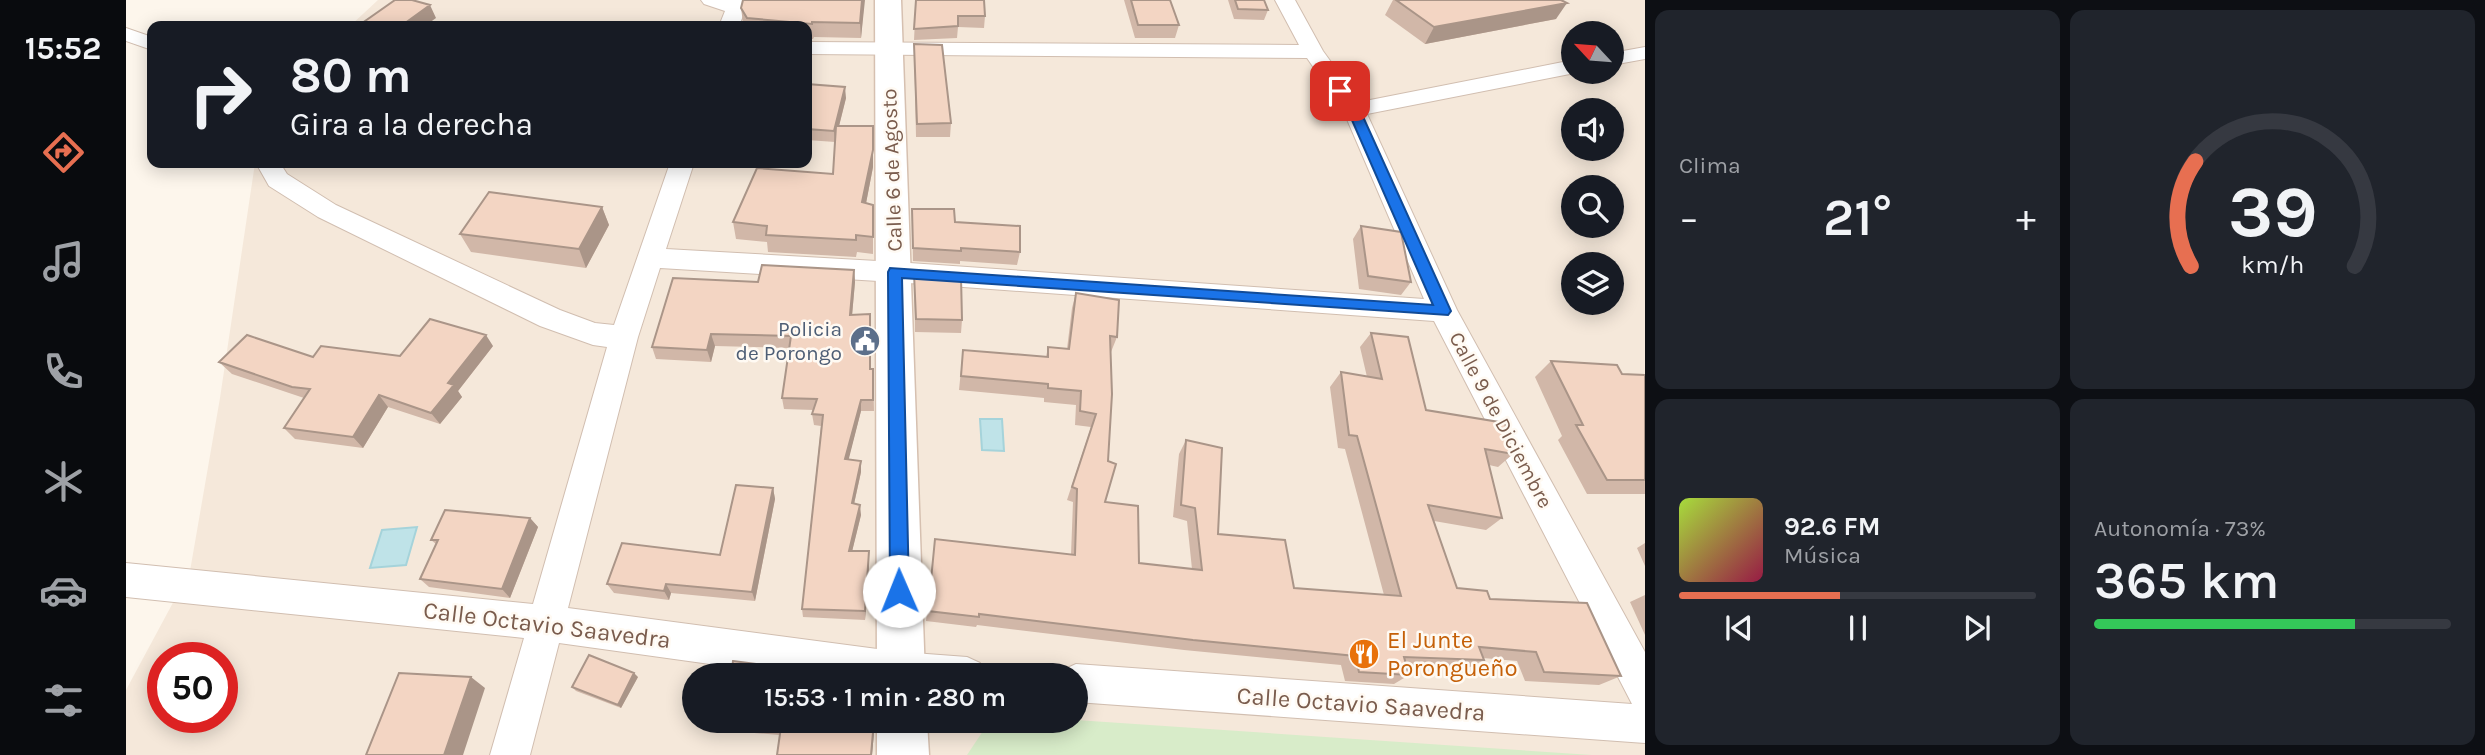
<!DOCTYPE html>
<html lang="es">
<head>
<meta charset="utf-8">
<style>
  :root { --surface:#171b24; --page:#20242c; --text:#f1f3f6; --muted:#9ea1a6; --line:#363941; --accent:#e76f51 }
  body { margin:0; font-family:Karla,sans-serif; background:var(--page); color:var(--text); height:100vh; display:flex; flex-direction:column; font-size:26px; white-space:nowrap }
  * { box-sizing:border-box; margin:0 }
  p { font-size:23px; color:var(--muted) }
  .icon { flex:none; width:38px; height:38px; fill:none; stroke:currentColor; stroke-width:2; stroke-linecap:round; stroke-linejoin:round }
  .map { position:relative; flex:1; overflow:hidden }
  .side { display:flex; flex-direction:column; gap:10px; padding:10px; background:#0d0f14; width:840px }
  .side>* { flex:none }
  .banner { position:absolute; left:21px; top:21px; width:665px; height:147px; border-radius:14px; box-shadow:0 4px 18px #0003; background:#171b24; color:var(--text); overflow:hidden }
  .needle { width:46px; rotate:296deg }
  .tools { position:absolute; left:1435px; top:21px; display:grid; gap:14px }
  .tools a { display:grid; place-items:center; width:63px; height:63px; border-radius:50%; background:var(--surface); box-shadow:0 4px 18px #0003; font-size:35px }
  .speed { position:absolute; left:21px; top:642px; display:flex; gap:14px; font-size:35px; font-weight:700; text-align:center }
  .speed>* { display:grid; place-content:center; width:91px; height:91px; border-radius:50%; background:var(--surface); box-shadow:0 4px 18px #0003; line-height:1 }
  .speed .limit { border:10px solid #d22; background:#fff; color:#111 }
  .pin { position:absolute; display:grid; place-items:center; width:60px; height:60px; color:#fff; margin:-30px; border-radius:14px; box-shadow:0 4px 10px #0006 }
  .me { position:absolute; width:77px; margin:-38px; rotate:359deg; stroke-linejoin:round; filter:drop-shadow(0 0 5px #0008) }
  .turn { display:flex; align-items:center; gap:24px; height:147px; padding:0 28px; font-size:32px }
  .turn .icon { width:91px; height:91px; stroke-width:2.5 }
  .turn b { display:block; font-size:49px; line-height:60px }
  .big { font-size:52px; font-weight:600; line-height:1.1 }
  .side .tile { flex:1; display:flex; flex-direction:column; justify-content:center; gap:10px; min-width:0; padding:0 24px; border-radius:14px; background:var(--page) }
  .side .dial { align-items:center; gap:0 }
  .dial svg { height:182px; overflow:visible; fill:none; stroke:var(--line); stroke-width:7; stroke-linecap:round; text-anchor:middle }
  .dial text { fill:var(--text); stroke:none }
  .song { display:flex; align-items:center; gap:21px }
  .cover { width:84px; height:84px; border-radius:10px; background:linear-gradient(135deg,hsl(80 70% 55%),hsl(340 70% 35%)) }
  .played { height:7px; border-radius:4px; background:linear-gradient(90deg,var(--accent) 45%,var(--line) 45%) }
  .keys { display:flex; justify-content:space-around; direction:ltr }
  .heat { display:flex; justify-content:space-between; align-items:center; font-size:38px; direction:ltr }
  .charge { height:10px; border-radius:5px; background:linear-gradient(90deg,#34c759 73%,var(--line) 0) }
  .side .tiles { flex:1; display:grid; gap:10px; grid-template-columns:repeat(2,1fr) }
  .trip { position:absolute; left:556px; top:663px; width:406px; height:70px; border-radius:35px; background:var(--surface); box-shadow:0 4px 18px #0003; font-weight:600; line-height:70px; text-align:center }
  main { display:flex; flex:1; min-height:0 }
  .menu { display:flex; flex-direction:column; width:126px; justify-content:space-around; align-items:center; background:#090b0e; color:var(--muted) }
  .menu .icon { width:49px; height:49px }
  .menu .selected { color:var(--accent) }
  .menu b { font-size:32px; color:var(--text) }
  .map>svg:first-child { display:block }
  .residential { fill:#f5e8da; fill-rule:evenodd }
  .green { fill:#d8ecc9 }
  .water { fill:#bfe3e8; stroke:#a5d3da; stroke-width:2 }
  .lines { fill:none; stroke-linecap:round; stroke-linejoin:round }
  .minor-casing { stroke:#d1beb0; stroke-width:2 }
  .secondary-casing { stroke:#d6c0b0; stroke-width:3 }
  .minor { fill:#fff; fill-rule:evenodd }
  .secondary { fill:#fff; fill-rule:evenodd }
  .wall { fill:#d1b7a8 }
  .shaded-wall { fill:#aa9588 }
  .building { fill:#f3d5c3; stroke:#aa9588; stroke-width:2 }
  .route { fill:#1a73e8; stroke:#114b97; stroke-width:2 }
  .labels { text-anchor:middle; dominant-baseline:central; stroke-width:5; stroke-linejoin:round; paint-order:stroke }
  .street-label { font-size:21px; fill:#7a5c4d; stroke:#fffaf3 }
  .service-label { font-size:21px; fill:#4e5e75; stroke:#fffaf3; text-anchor:end }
  .near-street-label { font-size:24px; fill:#7a5c4d; stroke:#fffaf3 }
  .near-food-label { font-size:24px; fill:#c56008; stroke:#fffaf3; text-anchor:start }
</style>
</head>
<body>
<main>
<nav class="menu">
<b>15:52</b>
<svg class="icon selected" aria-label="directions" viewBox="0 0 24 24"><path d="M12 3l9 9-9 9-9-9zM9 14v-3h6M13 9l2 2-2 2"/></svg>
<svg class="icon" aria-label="music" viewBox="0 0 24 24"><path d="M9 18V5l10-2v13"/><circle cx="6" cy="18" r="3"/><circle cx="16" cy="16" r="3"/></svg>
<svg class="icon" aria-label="phone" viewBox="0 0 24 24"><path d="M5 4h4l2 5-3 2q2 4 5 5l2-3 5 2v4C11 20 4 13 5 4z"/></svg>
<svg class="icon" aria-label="climate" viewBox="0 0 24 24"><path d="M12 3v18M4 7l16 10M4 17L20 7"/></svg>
<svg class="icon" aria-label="car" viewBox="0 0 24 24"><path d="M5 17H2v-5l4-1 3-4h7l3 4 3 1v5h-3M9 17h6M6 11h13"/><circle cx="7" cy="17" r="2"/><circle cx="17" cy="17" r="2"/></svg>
<svg class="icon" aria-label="filters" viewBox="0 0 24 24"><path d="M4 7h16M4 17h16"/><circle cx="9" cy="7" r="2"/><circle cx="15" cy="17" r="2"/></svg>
</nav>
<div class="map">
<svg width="1519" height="755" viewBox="0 0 1519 755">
  <rect width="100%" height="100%" fill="#fdf6ec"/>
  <path class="residential" d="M252,0h1267v755h-1519v-65l64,-119 30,-173 35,-235h552v-137h-457zM1447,33h39v39h-39zM1447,110h39v39h-39zM1447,187h39v39h-39zM1447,264h39v39h-39zM37,658h59v60h-59zM569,676h381v45h-381z"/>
  <path class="green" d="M950,720l516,35h-625l18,-27 13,-7z"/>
  <path class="water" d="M854,419h22l2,32 -22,-1z
    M291,527l-11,38 -36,3 12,-38z"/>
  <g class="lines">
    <g class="minor-casing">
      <path id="minor" d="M575,0h48l-10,26h-20l6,-15 -21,-7z
        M1149,0h20l28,51 37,51 213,-42v12h7l-213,42 90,196 188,342v91l-569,-41v-26h-16l3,-6 13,-6 556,40 -198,-383 -539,-39 -235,-14 -22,69 -70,271 332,44 67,5 13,6 6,13h-189l-238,-33 -29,112h-40l34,-117 -398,-41v-34l407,41 74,-257 -14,-2 -53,-19 -222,-109 -49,-31 -13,-23h24l7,11 49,31 224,105 35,13 19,2 56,-162h24l-28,86 229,13 529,37 -81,-189 -36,-52 -500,-4v-12l492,3z
        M0,28l26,9v13l-26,-9z
        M1519,47v12l-33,6v-12z"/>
    </g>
    <g class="secondary-casing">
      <path id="secondary" d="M749,0h26l24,676h-48z
        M751,721h50l2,34h-52z"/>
    </g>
    <use href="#minor" class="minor"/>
    <use href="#secondary" class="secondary"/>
  </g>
  <path class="wall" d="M790,0l69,16 -1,12 -26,-1 -1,11 -43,2z
    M998,0h46l9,25 -4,13h-40z
    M1102,0h36l4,10 -4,10 -30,-1z
    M1267,0h168l-5,19 -131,25 -40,-29z
    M738,3l-3,35 -47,-1 -1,2h-6v-13h-62l-2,-3 -2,-15z
    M788,44l37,79 -1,14h-34z
    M681,84l39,14 -7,28 34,41 -7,36 7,2v49l-16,-2 -1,5 -88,-5 -1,-10 -31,-3 -3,-17 100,-48 2,-32 -28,-2z
    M476,207l7,18 -23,43 -115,-16 -11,-18z
    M786,209l43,13 65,30 -3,13 -57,-4v3l-47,-3z
    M1235,226l50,56 -10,13 -42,-6 -6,-50z
    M728,270l1,12 -3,33 18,54h3l1,42h-13l-13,49 13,1v11l-7,32 7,11 -9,36 17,10 -4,59 -62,-3 -1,-8 19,-183 -7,-1 -2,-11 2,-4 -30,-1 -2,-11 7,-50 -74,-2 -4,16 -55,-3 -4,-12 106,-65z
    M788,273l48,47 -1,13 -46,-1z
    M950,293l41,44 -6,15h-1l-5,150 34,61 53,6 -5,-48 -14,-4 6,-63 7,-14 32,94 76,54 90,7 -39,-146 -7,-1 -8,-61 11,-15 26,5 -7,-30 11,-14 55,77 87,44 -15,13 -9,-2 13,53 -16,12 -52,-9 23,67 33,11 131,77 -22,9 -74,-4 -8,-20 -34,-3 1,2 -18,9 -60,-2 3,8 -15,9 -49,-3 -4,-16 -157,-15 -207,-25 -1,2 -50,-6 9,-82 136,16 2,-53 -6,-2 24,-73 -16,-2 1,-20 -32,-3v-4l-85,-8 4,-40 83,7 2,-10 19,2 5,-41z
    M367,346l-35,45 4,6 -22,27 -52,-17 -25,41 -68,-9 -11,-11 20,-30 -72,-24 -13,-12 94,-5 87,-1z
    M1425,361l71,13 23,1v119h-58l-29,-54 4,-4 -27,-59z
    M647,488l2,11 -20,102 -84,-8 -2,7 -55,-7 -7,-9 113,-29z
    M404,518l8,9 -28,71 -81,-11 -9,-8 16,-35 -5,-4z
    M1519,543v23l-8,-18z
    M1519,595v40l-15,-33z
    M512,677l-17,31 -45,-17 -4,-4z
    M749,721l-95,14 -52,-4 -6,-9z"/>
  <path class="shaded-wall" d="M736,0h3l-4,38 -1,-15z
    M1441,3l-11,16 -131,25 9,-17z
    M304,5l6,13 -11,8h-24z
    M719,87l1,11 -11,44 -1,-11z
    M747,126v41l-10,52 -1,-17z
    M476,207l7,18 -23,43 -7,-19z
    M728,270l1,12 -4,45 -1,-12z
    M585,334l4,12 -4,16 -4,-12z
    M360,335l7,11 -35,45 4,6 -22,27 -9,-11 17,-30z
    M253,395l9,12 -25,41 -10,-11z
    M735,400v11l-15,59 -1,-11z
    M735,461v11l-9,41v-10z
    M647,488l2,11 -20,102 -3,-9z
    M734,505l1,10 -11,45 -1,-9z
    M404,518l8,9 -28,71 -8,-9z
    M743,551v10l-4,59v-9z
    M540,584l5,9 -2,7 -5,-9z
    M508,673l4,4 -17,31 -3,-3z
    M345,677l14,11 -22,67h-19z
    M748,721h1l-3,34h-1z"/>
  <path class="building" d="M269,0h17l18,5 -29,21h-43z
    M617,0h119l-2,23 -48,-1v2l-65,-6 -6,-10z
    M790,0h68l1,16h-27v10l-44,3z
    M1005,0h39l9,25h-41z
    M1109,0h29l4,10 -30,-1z
    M1270,0h165l6,3 -133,24z
    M506,24l9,2h-12z
    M788,44l28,1 9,78 -34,1z
    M681,84l38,3 -11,44 -27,-2z
    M710,126h37v24l-11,52 11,3v32l-17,-2v5l-90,-5 1,-9 -34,-4 24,-54 76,6z
    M363,192l113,15 -23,42 -119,-15z
    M786,209h42l1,13 65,4v26l-59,-4v3l-48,-3z
    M1235,226l40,6 10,50 -43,-6z
    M636,265l92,5 -4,45 20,-1v55h3v31h-12l-16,59 16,2 -9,42 8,2 -11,46h20l-4,60 -63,-2 21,-194 -11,-1 5,-15 -35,-1 9,-62 -80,-2 -4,16 -55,-3 21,-69 85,4z
    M788,273l47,4 1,43 -46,-1z
    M950,293l43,7 -2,37 -7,-1 2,58 -4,67 8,3 -11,38 33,4 1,57 63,7 -7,-62 -14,-3 5,-65 36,8 -4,86 67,6 9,48 107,8 -44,-160 -8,-1 -8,-63 41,7 -11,-46 37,4 18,73 79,13 8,31 -28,-5 17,69 -74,-13 29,83 30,3 3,8 97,4 34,73 -77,-4 -8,-20 -57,-5 5,13 -80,-3 5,18 -50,-3 -4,-16 -162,-16 -214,-26v3l-51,-6 7,-72 140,16 2,-66 -5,-2 24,-73 -16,-3 1,-20 -33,-3v-4l-87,-8 2,-26 85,7v-10l21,2z
    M304,319l56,16 -38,48 6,2 -23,28 -52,-18 -26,42 -69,-9 26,-39 -18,-2 -73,-25 28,-27 66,22 8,-11 79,10z
    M1425,361l66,4 5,9 23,1v105h-38l-31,-55h7z
    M610,485l37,3 -21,104 -86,-8 -2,7 -57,-7 15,-41 98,12z
    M319,510l85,8 -28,71 -82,-10 18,-39h-7z
    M463,655l45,18 -16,32 -46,-18z
    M607,661l61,8 84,2v5h-147z
    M273,673l72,4 -27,78h-78z
    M596,721h152l-3,34h-94l4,-28 -59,-5z"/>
  <path class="route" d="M1214,87l5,1 15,22 91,201 -3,4 -546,-37 7,313 -3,6 -7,3 -6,-3 -3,-6 -2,-319 2,-4 543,37 -85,-194 -13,-20z"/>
  <defs>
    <g id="civic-disc" transform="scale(1.575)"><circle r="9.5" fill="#5c6f8a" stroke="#fffaf3"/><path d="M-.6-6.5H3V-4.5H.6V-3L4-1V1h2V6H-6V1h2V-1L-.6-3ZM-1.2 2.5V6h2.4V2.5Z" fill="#fff"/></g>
    <g id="restaurant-disc" transform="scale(1.575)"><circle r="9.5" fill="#e8710a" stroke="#fffaf3"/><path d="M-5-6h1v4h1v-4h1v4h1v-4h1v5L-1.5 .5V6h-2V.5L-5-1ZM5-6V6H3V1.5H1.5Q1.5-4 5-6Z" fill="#fff"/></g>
  </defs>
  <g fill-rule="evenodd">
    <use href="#civic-disc" x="739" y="341"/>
    <use href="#restaurant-disc" x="1238" y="654"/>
  </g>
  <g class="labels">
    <g class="street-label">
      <text transform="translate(766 170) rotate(-92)">Calle 6 de Agosto</text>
      <text transform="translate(1375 420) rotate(62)">Calle 9 de Diciembre</text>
    </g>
    <g class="service-label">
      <text x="716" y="329">Policia<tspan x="716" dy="24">de Porongo</tspan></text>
    </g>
    <g class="near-street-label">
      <text transform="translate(421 625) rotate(7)">Calle Octavio Saavedra</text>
      <text transform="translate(1235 704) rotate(4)">Calle Octavio Saavedra</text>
    </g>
    <g class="near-food-label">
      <text x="1261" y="640">El Junte<tspan x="1261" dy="28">Porongueño</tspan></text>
    </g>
  </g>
</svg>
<div class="tools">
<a><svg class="needle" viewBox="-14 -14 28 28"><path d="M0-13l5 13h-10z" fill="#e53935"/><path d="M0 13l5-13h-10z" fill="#9ea1a6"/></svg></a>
<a><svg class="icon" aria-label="sound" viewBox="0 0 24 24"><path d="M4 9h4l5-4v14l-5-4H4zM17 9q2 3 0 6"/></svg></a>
<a><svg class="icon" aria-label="search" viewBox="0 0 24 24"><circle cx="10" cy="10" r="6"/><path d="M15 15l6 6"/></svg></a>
<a><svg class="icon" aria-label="layers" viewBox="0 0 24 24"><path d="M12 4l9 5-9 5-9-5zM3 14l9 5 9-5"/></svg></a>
</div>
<div class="speed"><div class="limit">50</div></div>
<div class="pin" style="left:1214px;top:91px;background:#d93025"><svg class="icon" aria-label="arrive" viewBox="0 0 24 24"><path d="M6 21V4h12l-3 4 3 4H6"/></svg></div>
<svg class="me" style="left:773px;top:591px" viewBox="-20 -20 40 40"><circle r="19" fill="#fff"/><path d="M0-13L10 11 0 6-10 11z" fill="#1a73e8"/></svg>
<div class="trip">15:53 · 1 min · 280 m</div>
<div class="banner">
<div class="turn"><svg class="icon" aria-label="right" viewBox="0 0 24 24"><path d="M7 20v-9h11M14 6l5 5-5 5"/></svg><div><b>80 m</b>Gira a la derecha</div></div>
</div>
</div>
<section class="side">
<div class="tiles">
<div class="tile"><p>Clima</p>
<div class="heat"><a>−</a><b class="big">21°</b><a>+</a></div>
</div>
<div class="tile dial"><svg viewBox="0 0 100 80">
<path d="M14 69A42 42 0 1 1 86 69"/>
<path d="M14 69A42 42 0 0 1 16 23" stroke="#e76f51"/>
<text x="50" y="56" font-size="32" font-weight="700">39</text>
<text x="50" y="72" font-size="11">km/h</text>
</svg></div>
<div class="tile">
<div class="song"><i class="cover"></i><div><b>92.6 FM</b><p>Música</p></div></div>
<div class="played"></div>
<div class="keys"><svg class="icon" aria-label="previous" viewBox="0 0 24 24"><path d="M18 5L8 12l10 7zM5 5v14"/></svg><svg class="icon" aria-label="pause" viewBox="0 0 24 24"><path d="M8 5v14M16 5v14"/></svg><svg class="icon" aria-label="next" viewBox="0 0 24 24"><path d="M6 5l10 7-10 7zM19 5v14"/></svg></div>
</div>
<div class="tile"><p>Autonomía · 73%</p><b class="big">365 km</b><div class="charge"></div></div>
</div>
</section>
</main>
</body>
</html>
